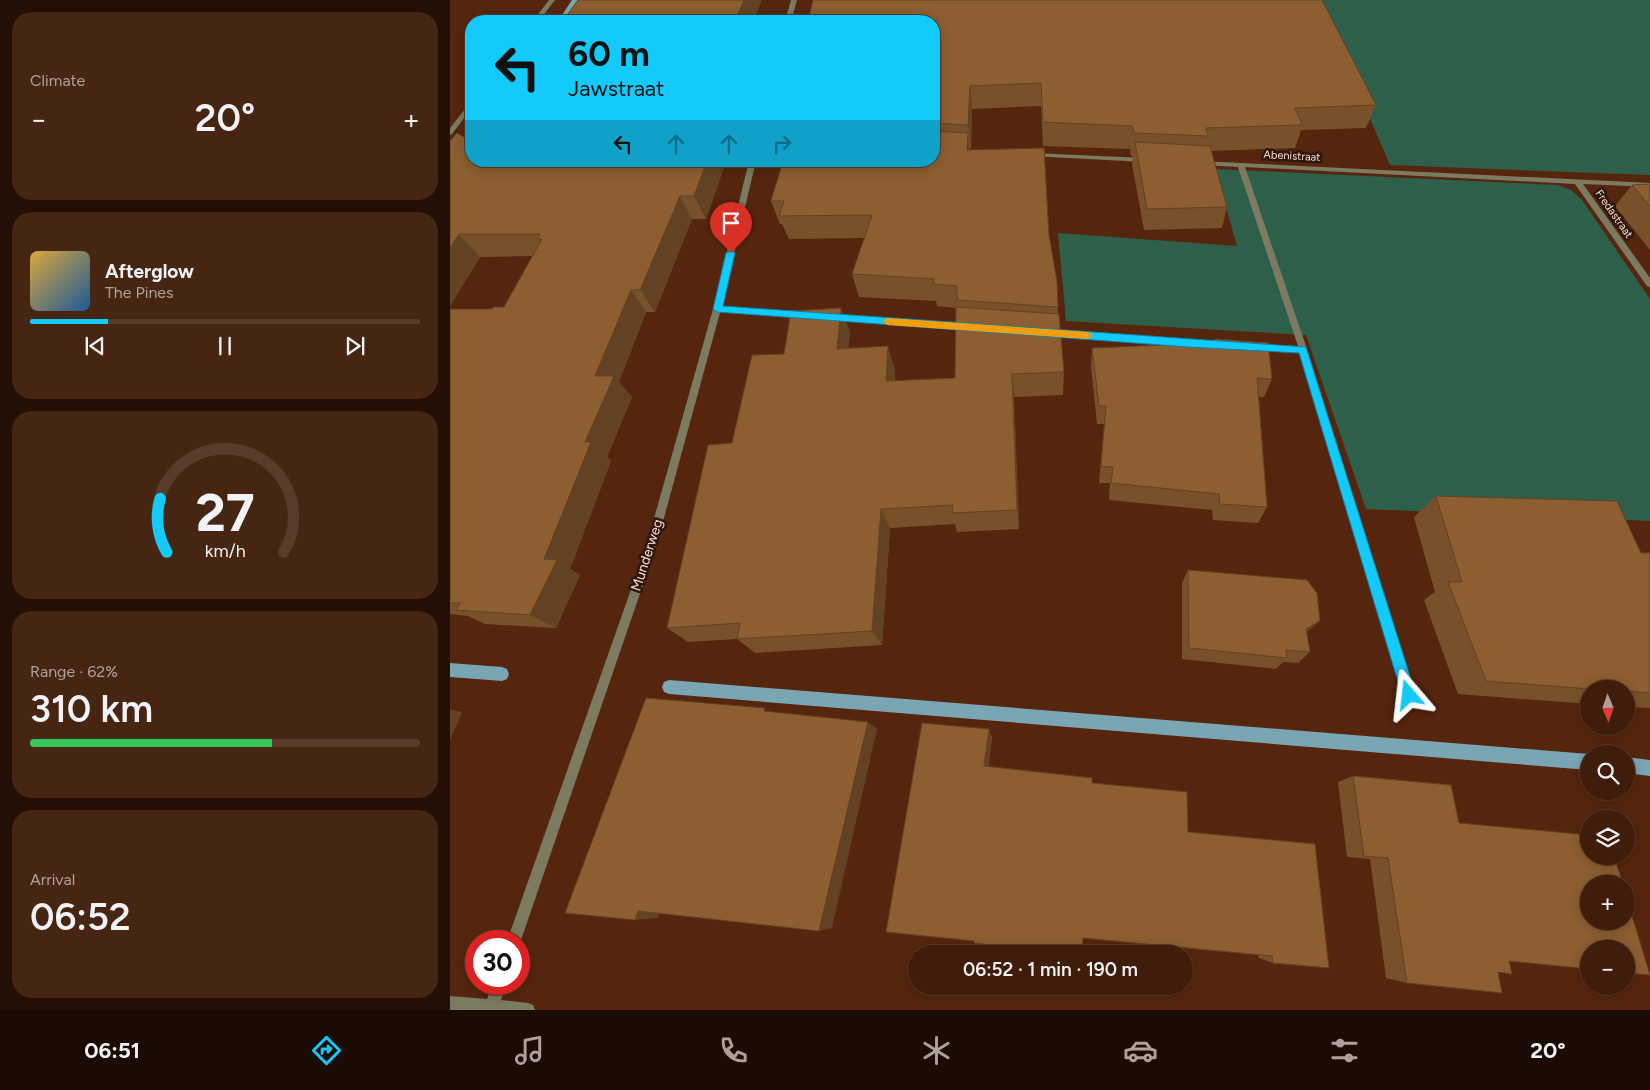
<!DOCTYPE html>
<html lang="en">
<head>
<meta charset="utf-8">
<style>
  :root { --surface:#401c0a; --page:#472513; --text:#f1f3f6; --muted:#aea19c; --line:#593a2b; --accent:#13cafb }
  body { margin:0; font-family:Figtree,sans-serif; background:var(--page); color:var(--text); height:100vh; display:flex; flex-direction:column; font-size:19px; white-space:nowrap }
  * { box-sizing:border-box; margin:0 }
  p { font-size:16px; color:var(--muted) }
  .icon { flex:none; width:28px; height:28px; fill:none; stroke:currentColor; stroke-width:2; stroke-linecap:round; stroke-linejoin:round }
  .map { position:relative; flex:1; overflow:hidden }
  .panel { display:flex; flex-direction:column; gap:12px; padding:12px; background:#230f06; width:450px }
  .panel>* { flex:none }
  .hud { position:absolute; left:15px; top:15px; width:475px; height:152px; border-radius:20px; box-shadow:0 2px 12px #0003,0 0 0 1px var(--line); background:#13cafb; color:#111; overflow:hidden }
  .needle { width:32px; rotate:178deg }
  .tools { position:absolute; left:1130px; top:680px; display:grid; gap:10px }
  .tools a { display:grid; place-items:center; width:55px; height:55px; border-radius:50%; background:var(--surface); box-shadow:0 2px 12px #0003,0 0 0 1px var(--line); font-size:25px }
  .speed { position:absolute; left:15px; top:930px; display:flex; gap:10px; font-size:25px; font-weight:700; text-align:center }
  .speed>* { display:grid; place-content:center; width:65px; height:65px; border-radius:50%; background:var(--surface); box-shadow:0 2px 12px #0003,0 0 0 1px var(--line); line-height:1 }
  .speed .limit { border:8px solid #d22; background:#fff; color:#111 }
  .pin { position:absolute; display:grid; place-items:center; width:42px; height:42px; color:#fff; margin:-51px -21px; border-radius:50% 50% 50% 0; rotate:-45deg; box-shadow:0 0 5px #0007 }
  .pin .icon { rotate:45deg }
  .me { position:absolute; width:55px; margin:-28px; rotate:343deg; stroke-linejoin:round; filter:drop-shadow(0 0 4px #0008) }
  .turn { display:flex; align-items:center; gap:18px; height:105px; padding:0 20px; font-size:22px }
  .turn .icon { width:65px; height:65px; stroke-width:2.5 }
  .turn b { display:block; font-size:35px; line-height:42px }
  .lanes { display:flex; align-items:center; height:48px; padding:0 20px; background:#0003; justify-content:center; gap:25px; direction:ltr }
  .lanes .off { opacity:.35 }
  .big { font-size:38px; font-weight:600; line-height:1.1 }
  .panel .card { flex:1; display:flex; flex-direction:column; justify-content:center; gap:8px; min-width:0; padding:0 18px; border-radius:20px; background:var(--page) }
  .panel .dial { align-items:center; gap:0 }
  .dial svg { height:130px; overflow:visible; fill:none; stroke:var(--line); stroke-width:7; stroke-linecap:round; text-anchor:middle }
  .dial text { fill:var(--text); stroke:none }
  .song { display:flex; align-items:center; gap:15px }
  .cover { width:60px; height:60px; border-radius:8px; background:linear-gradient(135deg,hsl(40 70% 55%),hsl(210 70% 35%)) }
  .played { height:5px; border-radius:2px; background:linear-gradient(90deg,var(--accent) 20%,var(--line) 20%) }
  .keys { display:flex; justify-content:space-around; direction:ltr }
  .heat { display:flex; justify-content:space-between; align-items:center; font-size:28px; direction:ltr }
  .charge { height:8px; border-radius:4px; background:linear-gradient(90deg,#34c759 62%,var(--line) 0) }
  .trip { position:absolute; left:458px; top:945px; width:285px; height:50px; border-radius:25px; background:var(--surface); box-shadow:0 2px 12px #0003,0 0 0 1px var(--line); font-weight:600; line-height:50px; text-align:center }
  .tab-bar { display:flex; height:80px; justify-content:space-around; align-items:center; background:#1a0b04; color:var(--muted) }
  .tab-bar .icon { width:35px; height:35px }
  .tab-bar .on { color:var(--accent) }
  .tab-bar b { font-size:22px; color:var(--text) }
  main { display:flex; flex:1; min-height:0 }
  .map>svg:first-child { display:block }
  .green { fill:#2e5f4a }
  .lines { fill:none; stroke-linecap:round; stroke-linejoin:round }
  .stream { fill:#7aa6b4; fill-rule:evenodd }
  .minor { fill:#7c7a61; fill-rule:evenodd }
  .tertiary { fill:#7c7a61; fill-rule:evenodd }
  .wall { fill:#78512a }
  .shaded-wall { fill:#624222 }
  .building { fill:#8c5e31; stroke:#624222 }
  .route { fill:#13cafb; stroke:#0c83a3 }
  .slow { fill:#f59e0b }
  .labels { text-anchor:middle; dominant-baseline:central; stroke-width:5; stroke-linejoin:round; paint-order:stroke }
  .far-street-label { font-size:11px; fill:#feded0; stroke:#2c160d }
  .street-label { font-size:14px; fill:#feded0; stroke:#2c160d }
</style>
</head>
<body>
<main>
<section class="panel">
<div class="card"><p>Climate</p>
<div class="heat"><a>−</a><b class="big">20°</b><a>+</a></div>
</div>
<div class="card">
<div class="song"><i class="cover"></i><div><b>Afterglow</b><p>The Pines</p></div></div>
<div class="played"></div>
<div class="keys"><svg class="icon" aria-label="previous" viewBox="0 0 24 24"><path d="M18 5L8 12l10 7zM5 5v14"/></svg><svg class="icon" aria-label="pause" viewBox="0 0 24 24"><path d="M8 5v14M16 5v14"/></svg><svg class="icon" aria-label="next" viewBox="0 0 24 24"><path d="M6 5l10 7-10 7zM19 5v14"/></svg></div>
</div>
<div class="card dial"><svg viewBox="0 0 100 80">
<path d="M14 69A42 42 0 1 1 86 69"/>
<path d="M14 69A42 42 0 0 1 10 36" stroke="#13cafb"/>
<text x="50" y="56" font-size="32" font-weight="700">27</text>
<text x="50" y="72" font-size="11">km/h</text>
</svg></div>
<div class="card"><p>Range · 62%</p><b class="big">310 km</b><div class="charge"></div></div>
<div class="card"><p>Arrival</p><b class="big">06:52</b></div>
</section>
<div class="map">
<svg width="1200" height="1010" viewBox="0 0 1200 1010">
  <rect width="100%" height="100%" fill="#56250e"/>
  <path class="green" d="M869,0h331v175l-260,-10z
    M765,169l343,16 13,5 11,10 68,99v222l-284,-12 -60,-174 -240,-14 -8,-88 179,13z"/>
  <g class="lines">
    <path class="stream" d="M122,0h7l-15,21h-6z
      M0,663l52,4 5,2 2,5 -2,5 -5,2 -52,-4z
      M219,680l920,74v16l-920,-76 -5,-2 -2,-5 2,-5z
      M1176,757l24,3v16l-24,-3z"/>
    <path class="minor" d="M99,0h6l-16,21h-6z
      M21,103v6l-19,25 -2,1v-7l19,-24z
      M582,153l113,5 3,2 -3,2 -115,-6 -1,-1z
      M750,161l450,22v4l-67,-3 67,94v9l-3,-1 -72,-102 -330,-17 62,182 108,346 -2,4 -4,2 -4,-2 -2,-4 -103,-343 -43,-2 -4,-3 4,-3 41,2 -60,-179 -36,-2h-2z
      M267,306l86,6 4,3 -4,3 -86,-6 -4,-3z
      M383,314l135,10 4,3 -4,3 -135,-10 -4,-3z
      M597,330l180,12 4,3 -4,3 -180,-12 -4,-3z"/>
    <path class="tertiary" d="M341,0h6l-6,21h-6z
      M299,161h7l-35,148 -65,238 -137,399v-5h-12l139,-394 67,-238z
      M43,984h14l-6,16 27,3 5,2 2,5h-85v-14l37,3z"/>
  </g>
  <path class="wall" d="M484,21l442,84 -10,23 -65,2 -6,18 -84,3 16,56 -5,21 -78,2 -12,-66 1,-8h-2l-1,-7 -87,-3 -2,-40 -69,3 -1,39h-1v2l79,85 8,47 1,32 6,58 -1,23 -49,2 5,132 -62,3 -2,-8 -65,4 -8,117 -127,8 -18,-14 -49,3 -21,-14 65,-185 52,-89 57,-46 9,25 -2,15 47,22v11l60,-3 1,-70 -19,-2 -1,-5 -77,-4 -7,-23 12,-36 -75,1 -7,-15h-2l-9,-23 163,-40z
    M0,141l21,20h255l-20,58h-14l-37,93h-9l-27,70 13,15 -25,60 4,4 -41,108 10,6 -24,53 -71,-4 -17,-8 -18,-2v-305h42l12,-2 28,-51 -52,1 -30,49z
    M1200,184v66l-35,-44 17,-21z
    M765,339l57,40 -8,18h-5l8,110 -9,16 -45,-3 -1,-10 -103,-10 1,-17h-11l5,-59h-7l-6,-57 1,-19h120z
    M986,496l205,57h9v155l-24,-1v-18h-37v15l-131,-10 -34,-94 11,-8 -21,-75z
    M738,570l119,63 3,19 -12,11 -15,-1 -7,7 -94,-10v-76z
    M539,729l3,9 -4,29 104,16 96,49 127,12 -42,119 -14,-5 -1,-3 -175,-17 -109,5z
    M903,776l106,47 50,138 -11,11 -91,11 -21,-5 -16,-119 -23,-2 -9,-75z"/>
  <path class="shaded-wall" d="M294,0h18l-9,21h-18z
    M520,86l2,23 -1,39 -3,-23z
    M518,133l2,23 -3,-6z
    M257,161h19l-20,58 -12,-23z
    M230,196l12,23 -37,93 -15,-22z
    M9,234l21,23 -30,49v-58z
    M181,290l15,22 -27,70 13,15 -25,60 4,4 -41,108 10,6 -24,53 -26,-13 14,-56 41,-117 10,-66z
    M391,308l9,25 -4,39 -9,-23z
    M438,346l7,24 -2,34 -7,-23z
    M562,374l2,23 5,132 -2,-19z
    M431,509l9,19 -8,117 -10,-14z
    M870,621l-13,11 -12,8 11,-11z
    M0,709l12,3 -12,28z
    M418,722l9,7 -45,199 -13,3z
    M539,729l3,9 -4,35 -4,-7z
    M210,910l-2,8 -23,2 3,-9z"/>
  <path class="building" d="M128,0h166l-9,21h-172z
    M363,0h509l54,105 -81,3 7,17 -96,3 2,8 -74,-3 -2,-7 -89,-4 -2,-39 -71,3 -2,39 -34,-2v-102h-126z
    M484,131l34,2 -1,17 77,-2 5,87 8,47 1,25 -101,-7v-14l-24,-2 1,-5 -82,-5 20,-59 -93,1 5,-15h-13l12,-40h151z
    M7,133l14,8v20h236l-13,35h-14l-40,94h-9l-36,86h19l-29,66h6l-47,117 13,1 -27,55 -74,-5 4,-7h-10v-294h42l2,-2h10l38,-68h-5l3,-5h-81l-9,14v-107z
    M685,142l75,4 17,61 -80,2z
    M1200,184v22l-18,-21z
    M506,307l103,7 5,58 -52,2 5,136 -65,3 1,-8 -72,4 -9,122 -135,8 3,-16 -73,5 41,-183 24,-2 20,-88 32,-1 7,-43 50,-3 -4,41 51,-3 -2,35 69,-3z
    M765,339l53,4 4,36 -15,-1 10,129 -47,-3 -1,-10 -108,-11 2,-16 -12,-1 5,-60h-7l-7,-58 72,-3 51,3z
    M986,496l181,5 24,52h9v140l-24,-2v-2h-35l-105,-8 -38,-99h14z
    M738,570l119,10 10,13 3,28 -14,8 4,23 -24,-2 1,8 -98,-10z
    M196,698l119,10 -1,3 104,11 -49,209 -181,-20 -3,9 -70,-7z
    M472,723l67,6 -5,37 108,12v5l95,9 1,40 127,12 14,124 -56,-5 -1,-7 -189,-18 -1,16h-13l-95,-11v-2l-88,-9z
    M903,776l98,9 8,38 130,12v21h25l9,28h-34v37h37v-25l24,79 -24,-2v-24h-37v20l-80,-8 3,13 -14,-2 4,21 -95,-10 -19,-125 -24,-2z"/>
  <path class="route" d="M281,250l4,3 -12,53 583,41 110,348 -2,5 -5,2 -5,-2 -2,-5 -103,-342 -111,-6 -471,-35 -4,-3 13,-56z"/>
  <path class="slow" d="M437,318l201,14 5,4 -5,3 -201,-14 -4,-4z"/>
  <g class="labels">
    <g class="far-street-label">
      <text transform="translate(842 156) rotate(3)">Abenistraat</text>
      <text transform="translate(1164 214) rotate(55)">Fredastraat</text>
    </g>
    <g class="street-label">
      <text transform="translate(197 555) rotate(-72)">Munderweg</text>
    </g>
  </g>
</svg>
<div class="tools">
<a><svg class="needle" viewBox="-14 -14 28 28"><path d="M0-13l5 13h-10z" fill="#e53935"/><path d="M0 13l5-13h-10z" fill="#aea19c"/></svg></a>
<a><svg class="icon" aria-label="search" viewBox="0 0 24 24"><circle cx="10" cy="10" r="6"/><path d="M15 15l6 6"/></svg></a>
<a><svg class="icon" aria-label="layers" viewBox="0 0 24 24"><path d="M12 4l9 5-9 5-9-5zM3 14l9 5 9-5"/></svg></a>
<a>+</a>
<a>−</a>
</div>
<div class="speed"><div class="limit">30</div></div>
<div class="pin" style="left:281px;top:253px;background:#d93025"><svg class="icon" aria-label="arrive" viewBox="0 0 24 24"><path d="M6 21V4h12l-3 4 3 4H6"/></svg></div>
<svg class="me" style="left:959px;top:695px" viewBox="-20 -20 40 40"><path d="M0-17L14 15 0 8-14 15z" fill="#13cafb" stroke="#fff" stroke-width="4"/></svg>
<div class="trip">06:52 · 1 min · 190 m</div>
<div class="hud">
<div class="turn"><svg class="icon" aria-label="left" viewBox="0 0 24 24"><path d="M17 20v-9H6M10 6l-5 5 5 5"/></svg><div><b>60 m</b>Jawstraat</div></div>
<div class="lanes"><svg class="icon" aria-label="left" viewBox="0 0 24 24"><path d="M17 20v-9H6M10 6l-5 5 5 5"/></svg><svg class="icon off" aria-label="ahead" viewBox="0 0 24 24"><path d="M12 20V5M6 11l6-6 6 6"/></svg><svg class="icon off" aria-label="ahead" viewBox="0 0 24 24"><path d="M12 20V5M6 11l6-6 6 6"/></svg><svg class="icon off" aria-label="right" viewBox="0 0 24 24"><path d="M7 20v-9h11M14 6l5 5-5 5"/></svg></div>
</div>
</div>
</main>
<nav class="tab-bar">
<b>06:51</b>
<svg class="icon on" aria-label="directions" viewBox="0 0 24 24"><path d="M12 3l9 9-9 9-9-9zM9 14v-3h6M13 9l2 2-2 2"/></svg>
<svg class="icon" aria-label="music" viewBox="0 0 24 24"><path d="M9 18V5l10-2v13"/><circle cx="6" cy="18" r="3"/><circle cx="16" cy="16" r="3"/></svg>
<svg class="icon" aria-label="phone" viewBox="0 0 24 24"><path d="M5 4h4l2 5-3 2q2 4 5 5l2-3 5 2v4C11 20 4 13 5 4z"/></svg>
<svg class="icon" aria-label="climate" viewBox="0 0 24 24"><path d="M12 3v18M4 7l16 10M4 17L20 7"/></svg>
<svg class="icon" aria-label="car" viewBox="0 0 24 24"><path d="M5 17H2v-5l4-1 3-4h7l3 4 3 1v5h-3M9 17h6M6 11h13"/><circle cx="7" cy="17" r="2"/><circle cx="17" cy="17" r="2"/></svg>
<svg class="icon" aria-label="filters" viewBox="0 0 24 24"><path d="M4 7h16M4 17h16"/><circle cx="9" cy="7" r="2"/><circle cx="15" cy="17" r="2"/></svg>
<b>20°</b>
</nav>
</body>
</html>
